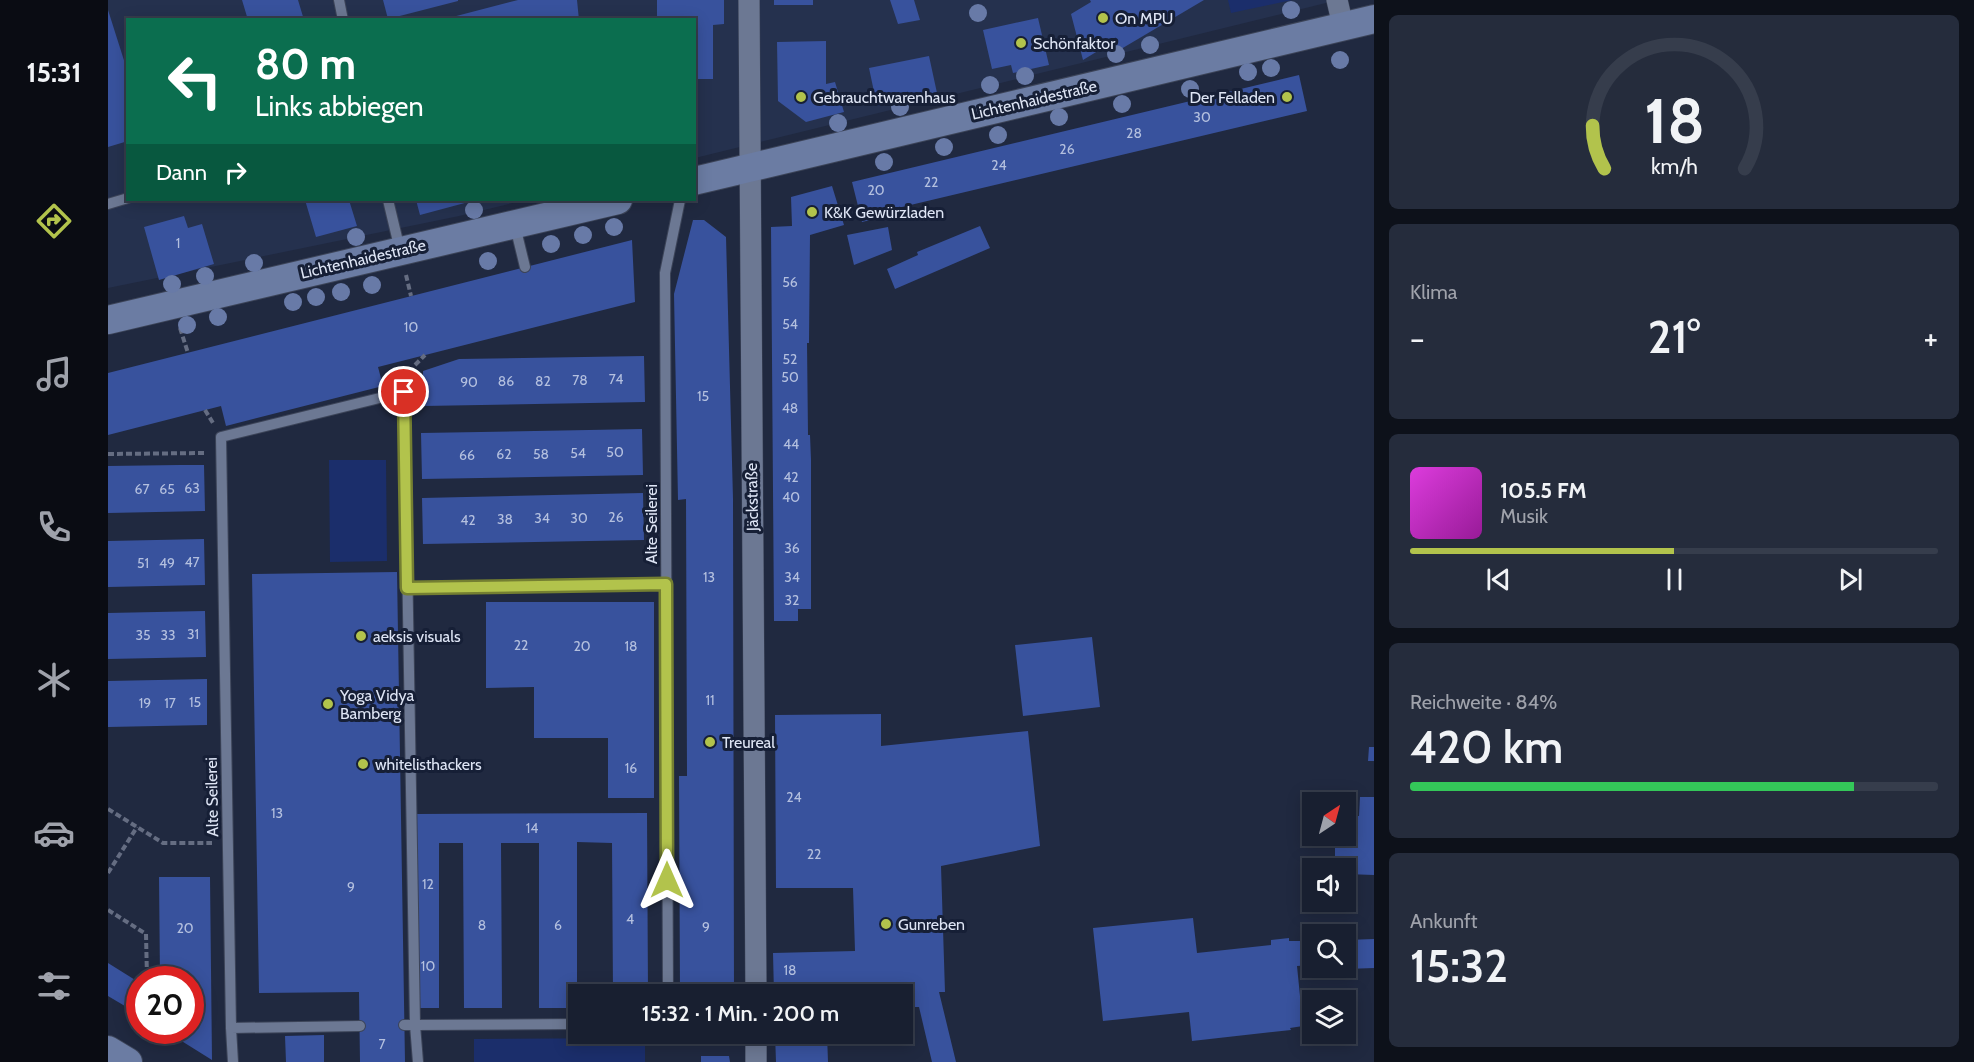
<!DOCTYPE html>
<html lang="de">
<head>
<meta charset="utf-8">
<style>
  :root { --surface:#181f30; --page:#252c3c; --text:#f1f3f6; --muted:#9fa2ab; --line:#363d4c; --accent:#b2c34c }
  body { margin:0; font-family:Cabin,sans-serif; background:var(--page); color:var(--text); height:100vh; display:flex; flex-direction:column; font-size:22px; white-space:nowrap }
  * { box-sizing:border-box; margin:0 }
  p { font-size:20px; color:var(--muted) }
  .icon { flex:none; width:33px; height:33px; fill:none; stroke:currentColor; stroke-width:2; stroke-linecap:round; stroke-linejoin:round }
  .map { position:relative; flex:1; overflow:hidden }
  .panel { display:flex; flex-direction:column; gap:15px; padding:15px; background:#0d111a; width:600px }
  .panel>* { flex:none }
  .top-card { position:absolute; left:18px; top:18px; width:570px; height:183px; border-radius:0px; box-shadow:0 3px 15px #0003,0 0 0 2px var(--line); background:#0b6e4f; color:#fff; overflow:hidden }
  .needle { width:39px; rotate:36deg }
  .controls { position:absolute; left:1194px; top:792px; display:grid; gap:12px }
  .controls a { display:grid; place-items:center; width:54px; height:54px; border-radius:0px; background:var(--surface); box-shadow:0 3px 15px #0003,0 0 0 2px var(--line); font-size:30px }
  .speed { position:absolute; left:18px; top:966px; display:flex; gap:12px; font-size:30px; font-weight:700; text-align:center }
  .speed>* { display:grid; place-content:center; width:78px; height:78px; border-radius:50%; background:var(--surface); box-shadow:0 3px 15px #0003,0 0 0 2px var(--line); line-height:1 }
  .speed .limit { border:9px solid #d22; background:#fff; color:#111 }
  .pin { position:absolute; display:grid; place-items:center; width:51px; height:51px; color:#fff; margin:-26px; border:3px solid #fff; border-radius:50%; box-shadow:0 2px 6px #0007 }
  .me { position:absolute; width:66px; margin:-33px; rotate:0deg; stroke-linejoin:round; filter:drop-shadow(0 0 4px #0008) }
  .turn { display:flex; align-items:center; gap:21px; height:126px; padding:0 30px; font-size:27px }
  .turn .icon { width:78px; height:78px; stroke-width:2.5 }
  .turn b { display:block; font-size:42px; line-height:51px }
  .then { display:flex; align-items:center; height:57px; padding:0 30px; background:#0003; gap:12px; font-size:22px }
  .big { font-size:45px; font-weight:600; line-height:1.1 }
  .panel .tile { flex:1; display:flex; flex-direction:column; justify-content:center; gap:9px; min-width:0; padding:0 21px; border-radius:9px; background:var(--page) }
  .panel .dial { align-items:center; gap:0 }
  .dial svg { height:156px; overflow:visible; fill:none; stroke:var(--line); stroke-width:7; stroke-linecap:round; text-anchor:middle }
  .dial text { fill:var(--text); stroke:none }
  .song { display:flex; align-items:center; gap:18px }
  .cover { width:72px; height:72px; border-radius:9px; background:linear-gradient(135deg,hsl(300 70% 55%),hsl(300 70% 35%)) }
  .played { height:6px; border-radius:3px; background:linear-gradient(90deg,var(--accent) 50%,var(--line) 50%) }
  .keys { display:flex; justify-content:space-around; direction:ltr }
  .heat { display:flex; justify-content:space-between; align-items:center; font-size:33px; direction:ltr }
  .charge { height:9px; border-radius:4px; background:linear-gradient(90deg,#34c759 84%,var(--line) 0) }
  .trip { position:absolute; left:460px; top:984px; width:345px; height:60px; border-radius:0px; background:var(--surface); box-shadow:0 3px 15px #0003,0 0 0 2px var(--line); font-weight:600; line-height:60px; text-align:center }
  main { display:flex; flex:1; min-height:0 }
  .dock { display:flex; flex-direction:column; width:108px; justify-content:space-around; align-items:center; background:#0a0c13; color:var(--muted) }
  .dock .icon { width:42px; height:42px }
  .dock .current { color:var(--accent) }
  .dock b { font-size:27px; color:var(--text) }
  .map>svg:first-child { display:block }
  .built { fill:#25314e }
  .green { fill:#1b2e6b }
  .building { fill:#38529d }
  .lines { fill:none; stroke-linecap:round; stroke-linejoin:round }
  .lane-casing { stroke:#3c4458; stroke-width:12 }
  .street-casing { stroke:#3c4458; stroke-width:22 }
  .secondary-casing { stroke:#3c4458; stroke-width:30 }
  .path { stroke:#656d82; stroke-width:4; stroke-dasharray:6 3; stroke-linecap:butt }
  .lane { stroke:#6c7893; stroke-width:10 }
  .street { stroke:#6c7893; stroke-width:21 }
  .secondary { stroke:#6b7ca3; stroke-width:28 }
  .tree { fill:#687aa7 }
  .route-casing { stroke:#747f31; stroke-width:15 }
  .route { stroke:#b2c34c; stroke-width:10 }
  .poi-dot { fill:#b2c34c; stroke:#161f36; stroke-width:2 }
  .labels { text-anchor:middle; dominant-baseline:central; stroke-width:6; stroke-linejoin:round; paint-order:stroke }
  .number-label { font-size:14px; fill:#b4c0df }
  .poi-label { font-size:16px; fill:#dee5f5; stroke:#161f36; text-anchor:start }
  .street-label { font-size:16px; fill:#dee5f5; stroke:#161f36 }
</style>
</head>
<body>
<main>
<nav class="dock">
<b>15:31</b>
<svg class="icon current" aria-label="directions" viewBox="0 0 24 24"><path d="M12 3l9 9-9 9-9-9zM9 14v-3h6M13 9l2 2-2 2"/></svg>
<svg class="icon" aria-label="music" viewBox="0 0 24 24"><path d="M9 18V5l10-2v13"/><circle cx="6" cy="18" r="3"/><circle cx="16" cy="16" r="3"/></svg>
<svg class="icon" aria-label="phone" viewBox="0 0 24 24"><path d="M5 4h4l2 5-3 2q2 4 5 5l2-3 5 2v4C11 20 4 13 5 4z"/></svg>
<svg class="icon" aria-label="climate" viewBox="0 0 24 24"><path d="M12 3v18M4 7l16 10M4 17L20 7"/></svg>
<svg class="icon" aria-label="car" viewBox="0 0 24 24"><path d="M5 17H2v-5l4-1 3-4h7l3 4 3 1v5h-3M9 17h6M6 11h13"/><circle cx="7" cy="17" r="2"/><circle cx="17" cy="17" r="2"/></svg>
<svg class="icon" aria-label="filters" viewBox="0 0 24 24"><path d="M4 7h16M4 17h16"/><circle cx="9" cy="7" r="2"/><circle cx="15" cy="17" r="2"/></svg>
</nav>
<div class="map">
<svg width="1266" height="1062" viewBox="0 0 1266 1062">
  <rect width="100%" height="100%" fill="#202940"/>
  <path class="built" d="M0,0h1230l-643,158 -1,-138h-566v180h397l-66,16 -351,72z"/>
  <path class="green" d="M1120,0h64l-61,13z
    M221,460h57l1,101 -57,1z
    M537,1038v24h-171v-23z"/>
  <path class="building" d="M134,0h56l6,20h-56z
    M275,0h75v1l-70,18z
    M410,0h59l2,20h-138z
    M549,0h67v24l-11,1v54h-19v-59h-37z
    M666,0h39v5h-39z
    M782,0h24l6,20 -22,4z
    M982,0h114l-88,52 -5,-9 -28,17 -12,-46 20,-12z
    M0,10l20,63v68l-20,6z
    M930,18l11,47 -36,8 -2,-8 -19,4 -9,-39z
    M718,41v43l9,-2 9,30 -38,10 -28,-21 -1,-59z
    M821,56l8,37 -60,13 -8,-38z
    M1191,75l8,36 -405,96 1,5 -41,10 -10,-40z
    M724,186l12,39 -34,10 -1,108h-2l1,92h2l1,25v149h-13v12h-24l-3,-394 21,-1 -1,-29z
    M197,200h44l8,26 -41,11z
    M308,200h60l-56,15z
    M76,216l4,12 14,-4 12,40 -55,16 -15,-53z
    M585,220h11l22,17 7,262 1,495h-54l-1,-218h8l-1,-277 -8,1 -4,-206z
    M872,226l10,22 -95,41 -8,-20 31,-14 -1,-3z
    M780,227l4,23 -38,15 -7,-30z
    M524,240l3,62 -257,65 5,19 -157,40 -5,-20 -113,29v-62z
    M536,356l1,46 -222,4v-35l36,-12z
    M534,429l1,46 -221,4 -1,-46z
    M71,465h25l1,46 -97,2v-47z
    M535,493l1,47 -221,4 -1,-46z
    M96,539l1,46 -97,2v-46z
    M289,572l8,490h-45l-1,-70 -100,1 -7,-419z
    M378,602h168v196h-46v-60h-74v-51l-48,1z
    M97,611l1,46 -98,2v-46z
    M984,637l8,70 -77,9 -8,-71z
    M99,679v46l-99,2v-46z
    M773,714v32l147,-15 12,115 -99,20 4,126h-6l17,70h-24l-13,-55h-16v-13h-129l-1,-41 82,-2 -2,-63h-77l-1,-173z
    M1261,747h5v14h-6z
    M1252,797h14v78l-28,-1v-6h-11v-32h11v-20h13z
    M539,813l1,181h-35l-1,-151 -35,-1v166h-38v-165h-38l1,165h-38l-1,-165h-24v165h-21l-1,-194z
    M51,877h51l2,183 -48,-30h26v-50h-30z
    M1085,918l4,35 74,-8v-5l18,-2v3h23v24l-15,1 6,60 -13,2 1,2 -99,11 -3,-29 -86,9 -10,-93z
    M1266,939v29l-28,1v-29z
    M0,963l32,20v32l-32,-19z
    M667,1034h52l1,28h-52z
    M216,1035v27h-38l-1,-26z
    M593,1056h28l1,6h-29z"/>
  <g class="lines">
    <g class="lane-casing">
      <path id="lane" d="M231,0l4,20
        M280,200l12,50
        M0,204l20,-6
        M407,226l10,41
        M296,377l11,648h-11
        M299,588l259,-4
        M560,994l-3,-721 15,-73
        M252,1026l-129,2 -10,-591 183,-45
        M123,1028l2,34
        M570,1034l12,5h66
        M310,1062l-3,-37 164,-1"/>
    </g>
    <g class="street-casing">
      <path id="street" d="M641,0l7,994
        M1229,0l6,26
        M648,1034v28"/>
    </g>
    <g class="secondary-casing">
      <path id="secondary" d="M586,181l680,-162
        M0,320l510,-120
        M0,1050l20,12"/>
    </g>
    <path class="path" d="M298,275l5,21
      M72,328l8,25
      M307,365l10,-10
      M97,410l8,13
      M0,454l98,-1
      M0,809l55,34h49
      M0,873l29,-46
      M0,910l38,24 1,44h13"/>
    <use href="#lane" class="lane"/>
    <use href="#street" class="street"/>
    <use href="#secondary" class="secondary"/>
  </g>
  <g class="tree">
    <circle cx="1183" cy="10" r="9"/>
    <circle cx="870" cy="13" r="9"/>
    <circle cx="1042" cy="45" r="9"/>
    <circle cx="1008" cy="54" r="9"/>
    <circle cx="1232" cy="60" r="9"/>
    <circle cx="1163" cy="68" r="9"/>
    <circle cx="1140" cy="72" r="9"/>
    <circle cx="917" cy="76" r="9"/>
    <circle cx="882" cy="85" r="9"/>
    <circle cx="1082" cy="89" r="9"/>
    <circle cx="1014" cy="104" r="9"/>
    <circle cx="792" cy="107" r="9"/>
    <circle cx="951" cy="117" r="9"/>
    <circle cx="730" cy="123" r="9"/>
    <circle cx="890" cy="135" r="9"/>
    <circle cx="836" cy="147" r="9"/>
    <circle cx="776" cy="162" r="9"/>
    <circle cx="366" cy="210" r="9"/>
    <circle cx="506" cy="227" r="9"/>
    <circle cx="475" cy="235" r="9"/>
    <circle cx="248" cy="237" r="9"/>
    <circle cx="443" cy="244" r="9"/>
    <circle cx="380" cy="261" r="9"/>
    <circle cx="146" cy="263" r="9"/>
    <circle cx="97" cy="276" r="9"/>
    <circle cx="64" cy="284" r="9"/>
    <circle cx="264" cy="285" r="9"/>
    <circle cx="233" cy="292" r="9"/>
    <circle cx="208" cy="297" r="9"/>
    <circle cx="185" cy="302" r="9"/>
    <circle cx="110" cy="317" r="9"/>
    <circle cx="79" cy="325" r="9"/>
  </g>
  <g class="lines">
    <g class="route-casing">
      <path id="route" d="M296,392l3,196 259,-4 1,296"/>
    </g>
    <use href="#route" class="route"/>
  </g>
  <g class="poi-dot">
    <circle cx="995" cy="18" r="6"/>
    <circle cx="913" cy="43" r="6"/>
    <circle cx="693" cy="97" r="6"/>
    <circle cx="1179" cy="97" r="6"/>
    <circle cx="704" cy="212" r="6"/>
    <circle cx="253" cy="636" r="6"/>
    <circle cx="220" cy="704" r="6"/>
    <circle cx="602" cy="742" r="6"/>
    <circle cx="255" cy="764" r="6"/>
    <circle cx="778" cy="924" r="6"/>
  </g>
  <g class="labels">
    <g class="number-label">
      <text x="1094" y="117">30</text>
      <text x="1026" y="133">28</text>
      <text x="959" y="149">26</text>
      <text x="891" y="165">24</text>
      <text x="823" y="182">22</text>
      <text x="768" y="190">20</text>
      <text x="70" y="243">1</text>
      <text x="682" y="282">56</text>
      <text x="682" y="324">54</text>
      <text x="303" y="327">10</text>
      <text x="682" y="359">52</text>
      <text x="682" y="377">50</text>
      <text x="508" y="379">74</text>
      <text x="472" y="380">78</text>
      <text x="398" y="381">86</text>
      <text x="435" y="381">82</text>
      <text x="361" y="382">90</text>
      <text x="595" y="396">15</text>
      <text x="682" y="408">48</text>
      <text x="683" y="444">44</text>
      <text x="507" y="452">50</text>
      <text x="470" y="453">54</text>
      <text x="396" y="454">62</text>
      <text x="433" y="454">58</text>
      <text x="359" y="455">66</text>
      <text x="683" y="477">42</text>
      <text x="84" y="488">63</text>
      <text x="34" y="489">67</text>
      <text x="59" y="489">65</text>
      <text x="683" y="497">40</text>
      <text x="508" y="517">26</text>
      <text x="434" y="518">34</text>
      <text x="471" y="518">30</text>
      <text x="397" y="519">38</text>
      <text x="360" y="520">42</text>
      <text x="684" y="548">36</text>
      <text x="84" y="562">47</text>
      <text x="35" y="563">51</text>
      <text x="59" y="563">49</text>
      <text x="601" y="577">13</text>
      <text x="684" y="577">34</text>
      <text x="684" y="600">32</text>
      <text x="85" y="634">31</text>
      <text x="35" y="635">35</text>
      <text x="60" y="635">33</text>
      <text x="413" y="645">22</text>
      <text x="474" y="646">20</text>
      <text x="523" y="646">18</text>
      <text x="602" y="700">11</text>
      <text x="87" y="702">15</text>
      <text x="37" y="703">19</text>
      <text x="62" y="703">17</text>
      <text x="523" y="768">16</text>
      <text x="686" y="797">24</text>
      <text x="169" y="813">13</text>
      <text x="424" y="828">14</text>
      <text x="706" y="854">22</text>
      <text x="320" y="884">12</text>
      <text x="243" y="887">9</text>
      <text x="522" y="919">4</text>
      <text x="374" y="925">8</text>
      <text x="450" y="925">6</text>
      <text x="598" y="927">9</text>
      <text x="77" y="928">20</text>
      <text x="320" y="966">10</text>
      <text x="682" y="970">18</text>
      <text x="274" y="1044">7</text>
    </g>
    <g class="poi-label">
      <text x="1007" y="18">On MPU</text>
      <text x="925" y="43">Schönfaktor</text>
      <text x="705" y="97">Gebrauchtwarenhaus</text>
      <text x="1167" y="97" text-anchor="end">Der Felladen</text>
      <text x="716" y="212">K&amp;K Gewürzladen</text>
      <text x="265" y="636">aeksis visuals</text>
      <text x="232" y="695">Yoga Vidya<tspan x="232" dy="18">Bamberg</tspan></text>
      <text x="614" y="742">Treureal</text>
      <text x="267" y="764">whitelisthackers</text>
      <text x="790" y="924">Gunreben</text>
    </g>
    <g class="street-label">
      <text transform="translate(926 100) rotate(-13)">Lichtenhaidestraße</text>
      <text transform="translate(255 259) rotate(-13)">Lichtenhaidestraße</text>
      <text transform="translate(644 497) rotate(-91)">Jäckstraße</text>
      <text transform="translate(543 524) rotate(-90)">Alte Seilerei</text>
      <text transform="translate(104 797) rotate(-91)">Alte Seilerei</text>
    </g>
  </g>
</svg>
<div class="controls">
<a><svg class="needle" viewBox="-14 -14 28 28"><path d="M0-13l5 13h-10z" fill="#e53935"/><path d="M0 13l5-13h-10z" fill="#9fa2ab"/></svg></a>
<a><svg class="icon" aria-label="sound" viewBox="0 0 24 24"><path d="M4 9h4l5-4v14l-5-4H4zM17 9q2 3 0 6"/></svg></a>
<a><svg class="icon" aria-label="search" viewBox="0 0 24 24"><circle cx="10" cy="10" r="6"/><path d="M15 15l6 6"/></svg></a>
<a><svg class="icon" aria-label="layers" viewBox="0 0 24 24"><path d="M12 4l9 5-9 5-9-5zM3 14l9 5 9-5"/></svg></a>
</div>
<div class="speed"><div class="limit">20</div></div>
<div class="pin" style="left:296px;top:392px;background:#d93025"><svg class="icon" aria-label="arrive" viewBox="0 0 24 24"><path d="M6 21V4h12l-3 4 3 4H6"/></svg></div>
<svg class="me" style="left:559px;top:880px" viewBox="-20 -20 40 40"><path d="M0-17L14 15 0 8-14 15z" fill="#b2c34c" stroke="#fff" stroke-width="4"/></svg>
<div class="trip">15:32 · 1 Min. · 200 m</div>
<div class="top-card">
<div class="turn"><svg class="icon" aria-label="left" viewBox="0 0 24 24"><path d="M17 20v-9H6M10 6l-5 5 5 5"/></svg><div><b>80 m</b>Links abbiegen</div></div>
<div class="then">Dann<svg class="icon" aria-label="right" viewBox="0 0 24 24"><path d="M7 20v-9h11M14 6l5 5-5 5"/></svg></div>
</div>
</div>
<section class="panel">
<div class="tile dial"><svg viewBox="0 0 100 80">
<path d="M14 69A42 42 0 1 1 86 69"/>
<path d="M14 69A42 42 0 0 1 8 47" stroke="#b2c34c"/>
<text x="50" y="56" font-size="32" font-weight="700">18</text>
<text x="50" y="72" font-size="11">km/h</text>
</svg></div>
<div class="tile"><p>Klima</p>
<div class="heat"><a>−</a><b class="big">21°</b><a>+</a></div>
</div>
<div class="tile">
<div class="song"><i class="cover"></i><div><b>105.5 FM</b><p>Musik</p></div></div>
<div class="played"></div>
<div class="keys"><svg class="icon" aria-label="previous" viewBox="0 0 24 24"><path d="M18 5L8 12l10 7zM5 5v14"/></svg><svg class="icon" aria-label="pause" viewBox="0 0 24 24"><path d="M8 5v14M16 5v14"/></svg><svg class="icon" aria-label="next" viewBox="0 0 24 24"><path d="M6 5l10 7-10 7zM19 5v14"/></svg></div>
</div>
<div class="tile"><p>Reichweite · 84%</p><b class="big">420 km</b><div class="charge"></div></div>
<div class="tile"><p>Ankunft</p><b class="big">15:32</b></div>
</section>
</main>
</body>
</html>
